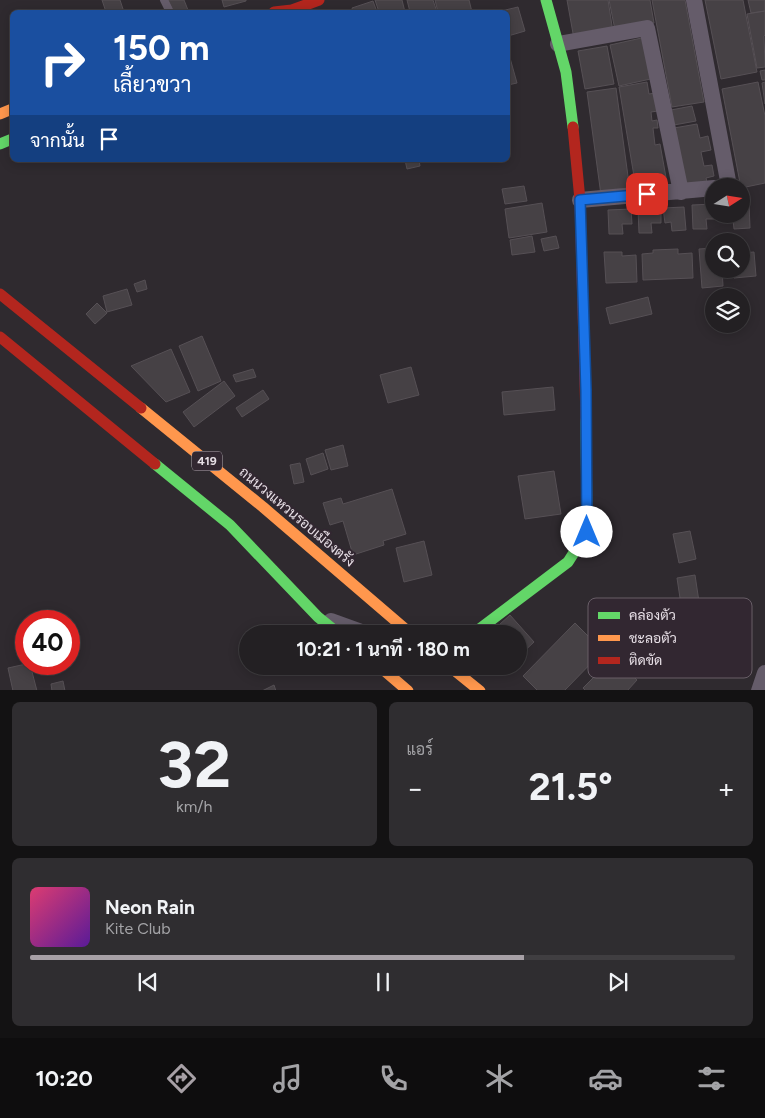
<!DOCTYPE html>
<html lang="th">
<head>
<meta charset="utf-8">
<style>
  :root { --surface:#232023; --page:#2f2d30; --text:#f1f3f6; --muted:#a3a3a6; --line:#403e41; --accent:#a7a0a6 }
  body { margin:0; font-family:Figtree,Sarabun,sans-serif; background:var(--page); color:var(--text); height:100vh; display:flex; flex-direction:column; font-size:19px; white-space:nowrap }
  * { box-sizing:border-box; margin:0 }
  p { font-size:16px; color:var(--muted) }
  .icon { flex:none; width:28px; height:28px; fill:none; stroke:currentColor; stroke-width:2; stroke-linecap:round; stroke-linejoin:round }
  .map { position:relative; height:690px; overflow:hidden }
  .details { display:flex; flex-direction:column; gap:12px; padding:12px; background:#131213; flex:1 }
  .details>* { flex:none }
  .banner { position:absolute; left:10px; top:10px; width:500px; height:152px; border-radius:8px; box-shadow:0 2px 12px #0003,0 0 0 1px var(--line); background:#1a4fa0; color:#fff; overflow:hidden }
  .needle { width:32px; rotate:78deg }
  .controls { position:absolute; left:705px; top:178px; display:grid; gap:10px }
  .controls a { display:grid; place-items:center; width:45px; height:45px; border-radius:50%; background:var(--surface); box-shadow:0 2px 12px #0003,0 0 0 1px var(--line); font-size:25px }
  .speed { position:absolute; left:15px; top:610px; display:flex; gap:10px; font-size:25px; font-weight:700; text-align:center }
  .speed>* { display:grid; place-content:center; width:65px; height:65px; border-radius:50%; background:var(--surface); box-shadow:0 2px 12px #0003,0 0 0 1px var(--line); line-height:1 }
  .speed .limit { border:8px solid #d22; background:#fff; color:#111 }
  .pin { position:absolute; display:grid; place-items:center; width:42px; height:42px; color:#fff; margin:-21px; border-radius:10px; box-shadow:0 2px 8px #0006 }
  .me { position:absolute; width:55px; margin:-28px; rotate:0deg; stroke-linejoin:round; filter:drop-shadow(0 0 4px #0008) }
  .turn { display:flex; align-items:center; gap:18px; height:105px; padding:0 20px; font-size:22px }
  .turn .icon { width:65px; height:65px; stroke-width:2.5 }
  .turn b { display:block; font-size:35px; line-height:42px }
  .then { display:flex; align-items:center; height:48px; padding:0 20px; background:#0003; gap:10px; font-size:19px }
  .big { font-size:38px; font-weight:700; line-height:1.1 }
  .details .card { flex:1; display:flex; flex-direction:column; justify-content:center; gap:8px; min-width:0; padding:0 18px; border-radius:8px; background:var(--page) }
  .details .dial { align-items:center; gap:0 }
  .dial b { font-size:65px; line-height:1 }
  .song { display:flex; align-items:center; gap:15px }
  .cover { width:60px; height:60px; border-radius:8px; background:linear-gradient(135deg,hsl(340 70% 55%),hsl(270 70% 35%)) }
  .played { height:5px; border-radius:2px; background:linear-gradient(90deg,var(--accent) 70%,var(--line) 70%) }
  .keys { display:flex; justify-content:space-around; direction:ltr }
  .heat { display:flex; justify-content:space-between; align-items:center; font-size:28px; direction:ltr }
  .details .tiles { flex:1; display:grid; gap:12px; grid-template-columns:1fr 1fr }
  .card:last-child { grid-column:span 2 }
  .trip { position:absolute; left:239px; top:625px; width:288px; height:50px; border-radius:25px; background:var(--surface); box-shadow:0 2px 12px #0003,0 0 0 1px var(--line); font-weight:700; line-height:50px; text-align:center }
  .tabs { display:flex; height:80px; justify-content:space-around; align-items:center; background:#0e0d0e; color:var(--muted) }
  .tabs .icon { width:35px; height:35px }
  .tabs .current { color:var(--accent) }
  .tabs b { font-size:22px; color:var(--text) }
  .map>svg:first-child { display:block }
  .building { fill:#464145; stroke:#565055 }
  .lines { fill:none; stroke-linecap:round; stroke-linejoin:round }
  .lane { stroke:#655c6a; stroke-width:8 }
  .street { stroke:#655c6a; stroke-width:16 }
  .fast { stroke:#63d668; stroke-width:11 }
  .slow { stroke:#ff974d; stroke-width:11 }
  .jam { stroke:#b3261e; stroke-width:11 }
  .route-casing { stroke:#114b97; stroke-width:12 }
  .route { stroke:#1a73e8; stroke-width:9 }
  .labels { text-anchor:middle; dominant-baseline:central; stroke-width:4; stroke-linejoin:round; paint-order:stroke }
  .shield { fill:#322731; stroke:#b1a8b0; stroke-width:1 }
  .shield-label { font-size:12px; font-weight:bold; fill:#e7dfe6 }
  .street-label { font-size:14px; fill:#e7dfe6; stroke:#322731 }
  .key { fill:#322731; stroke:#685e67; stroke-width:1 }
  .key-label { font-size:14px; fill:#e7dfe6 }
</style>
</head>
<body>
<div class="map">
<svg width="765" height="691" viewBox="0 0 765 691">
  <rect width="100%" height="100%" fill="#2f2a2f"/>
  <path class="building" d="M102,0h18l4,12h-18z
    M168,0h16l4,10 -6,2h-9z
    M222,0h24v1l-22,6z
    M375,0h27l3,12h-26z
    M407,0h26l4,12h-27z
    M435,0h34l3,12h-34z
    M567,0h41l5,32 -39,7z
    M609,0h41l4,23 -39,7z
    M652,0h33l19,102 -32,5z
    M705,0h38l14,72 -36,7z
    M748,0h17v11l-14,2z
    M373,1l4,11h-24l-1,-4z
    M518,7l7,24 -17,5v-24h-11z
    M765,11v24l-1,1 1,31 -8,1 -10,-54z
    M646,37l9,41 -36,8 -9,-41z
    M607,46l7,38 -29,5 -7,-38z
    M508,58h2l7,25 -9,2z
    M765,70v10h-3l-2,-9z
    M647,82l2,12 6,-1 3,18 -7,1 1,9 5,-1 1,8h-5l2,17 5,-1 7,39 -31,5 -17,-101z
    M758,82l7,34v67l-24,5 -19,-99z
    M765,82v22l-3,-21z
    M616,88l14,103 -29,4 -14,-103z
    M692,106l4,15 -22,4 -3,-15z
    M697,124l3,14 8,-2 3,14 -10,2 3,14 8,-1 2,11 -8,2 1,4 -21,4 -12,-58z
    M405,160h14l1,6 -13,3z
    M524,186l3,15 -22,3 -3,-15z
    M542,203l5,29 -38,6 -4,-29z
    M749,203l1,25 -16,1 -1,-9h-9v-6h17v-10z
    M714,204l2,15h-10l1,10h-14l-1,-24z
    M684,207l2,23 -14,1 -1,-9 -6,1 -2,-15z
    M661,208v15h-10l1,10h-13l-1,-24z
    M631,209l1,15h-10l1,10h-14l-1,-24z
    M532,236l3,16 -23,3 -2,-15z
    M556,236l3,12 -15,3 -3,-12z
    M714,248v21h8l1,17 -21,2 -3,-39z
    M678,249v5l14,-1 1,25 -50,2 -1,-26 11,-1v-3z
    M604,252h18v4l14,-1 1,27 -31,1z
    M754,252l2,24 -22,2v-9h7v-16z
    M145,280l2,9 -10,3 -3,-8z
    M127,289l5,16 -25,7 -4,-16z
    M648,297l4,17 -42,10 -4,-16z
    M97,303l10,10 -12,11 -9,-10z
    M202,336l19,45 -23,10 -19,-45z
    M171,349l19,43 -24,10 -35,-36z
    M411,367l8,28 -31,8 -8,-28z
    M253,369l3,8 -20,5 -3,-7z
    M224,381l11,15 -41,31 -11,-15z
    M553,387l2,23 -51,5 -2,-23z
    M263,390l6,9 -27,18 -6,-9z
    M343,445l5,21 -17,4 -6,-20z
    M323,453l5,16 -17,6 -5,-16z
    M300,463l4,19 -10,2 -4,-19z
    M554,471l7,43 -36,5 -7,-43z
    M392,489l14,45 -23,7 1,4 -31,10 -10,-34 -13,4 -7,-22 18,-5 2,6z
    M690,531l6,28 -17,4 -6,-29z
    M424,541l8,34 -28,7 -8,-34z
    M695,575l6,40 -18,3 -6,-40z
    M510,615l24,27 -16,15v-23h-29z
    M575,623l28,28 -39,40h-26l-15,-15z
    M26,641v14l-3,1 -3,-14z
    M614,657l23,23 -10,11h-41l-3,-3z
    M26,664h4l7,27h-24l-5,-23z
    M63,681l2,10h-13l-1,-7z
    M274,685l2,6h-14z"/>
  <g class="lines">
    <path class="lane" d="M164,0l6,12"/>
    <path class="street" d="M694,0l35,186h-3
      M558,44l89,-16 34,164
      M580,200l134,-12
      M331,621l36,13
      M759,691l6,-18"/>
    <path class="fast" d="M546,0l20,72 7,55
      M0,144l12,-5
      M155,464l75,61 88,92 21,17
      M473,634l95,-72 19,-30 -1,-112"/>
    <path class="slow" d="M0,114l12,-5
      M141,408l122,99 148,127
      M379,666l29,25
      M449,666l31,25"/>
    <path class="jam" d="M274,12l18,-2 27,-10
      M573,127l7,73 6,220
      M0,294l141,114
      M0,337l155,127"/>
  </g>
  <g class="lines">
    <g class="route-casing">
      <path id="route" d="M587,532l-1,-142 -6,-190 67,-6"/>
    </g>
    <use href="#route" class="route"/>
  </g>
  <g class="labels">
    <rect class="shield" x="192" y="451.5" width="30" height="19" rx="4"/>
    <g class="shield-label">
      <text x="207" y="461">419</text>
    </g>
    <g class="street-label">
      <text transform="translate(297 517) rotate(40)">ถนนวงแหวนรอบเมืองตรัง</text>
    </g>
  </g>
  <rect x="588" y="598" width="164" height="80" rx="8" class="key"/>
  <rect x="598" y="612" width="22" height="7" fill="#63d668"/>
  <rect x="598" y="635" width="22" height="6" fill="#ff974d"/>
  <rect x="598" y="657" width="22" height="7" fill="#b3261e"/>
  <g class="key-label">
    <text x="629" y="620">คล่องตัว</text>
    <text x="629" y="643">ชะลอตัว</text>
    <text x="629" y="665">ติดขัด</text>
  </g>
</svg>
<div class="controls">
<a><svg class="needle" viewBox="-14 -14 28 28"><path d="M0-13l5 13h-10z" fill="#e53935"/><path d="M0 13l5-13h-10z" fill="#a3a3a6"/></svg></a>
<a><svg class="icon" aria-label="search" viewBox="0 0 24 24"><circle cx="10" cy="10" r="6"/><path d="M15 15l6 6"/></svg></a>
<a><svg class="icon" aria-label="layers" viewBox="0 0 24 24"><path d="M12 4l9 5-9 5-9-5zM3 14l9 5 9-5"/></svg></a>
</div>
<div class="speed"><div class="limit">40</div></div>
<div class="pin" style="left:647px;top:194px;background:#d93025"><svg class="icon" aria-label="arrive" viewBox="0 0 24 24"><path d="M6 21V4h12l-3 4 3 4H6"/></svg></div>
<svg class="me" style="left:587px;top:532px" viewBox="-20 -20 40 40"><circle r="19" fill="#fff"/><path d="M0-13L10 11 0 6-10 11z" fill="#1a73e8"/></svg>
<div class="trip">10:21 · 1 นาที · 180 m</div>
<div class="banner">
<div class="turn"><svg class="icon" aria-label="right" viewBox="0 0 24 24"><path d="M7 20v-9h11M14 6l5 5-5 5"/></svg><div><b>150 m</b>เลี้ยวขวา</div></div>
<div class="then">จากนั้น<svg class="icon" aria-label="arrive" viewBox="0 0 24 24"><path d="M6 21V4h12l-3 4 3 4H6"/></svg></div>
</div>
</div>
<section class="details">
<div class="tiles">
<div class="card dial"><b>32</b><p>km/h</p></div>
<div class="card"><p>แอร์</p>
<div class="heat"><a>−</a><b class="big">21.5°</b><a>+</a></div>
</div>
<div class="card">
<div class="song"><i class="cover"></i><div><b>Neon Rain</b><p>Kite Club</p></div></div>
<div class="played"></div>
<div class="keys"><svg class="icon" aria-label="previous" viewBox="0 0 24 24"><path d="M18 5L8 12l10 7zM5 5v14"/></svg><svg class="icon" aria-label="pause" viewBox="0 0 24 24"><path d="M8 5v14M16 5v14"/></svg><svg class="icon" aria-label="next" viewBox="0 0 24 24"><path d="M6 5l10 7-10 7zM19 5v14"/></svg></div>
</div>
</div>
</section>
<nav class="tabs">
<b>10:20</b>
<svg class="icon current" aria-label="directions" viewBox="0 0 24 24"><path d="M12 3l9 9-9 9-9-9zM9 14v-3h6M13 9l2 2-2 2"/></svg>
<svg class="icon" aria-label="music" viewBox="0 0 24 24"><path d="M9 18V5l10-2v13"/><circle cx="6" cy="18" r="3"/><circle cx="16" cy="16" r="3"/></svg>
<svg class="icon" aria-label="phone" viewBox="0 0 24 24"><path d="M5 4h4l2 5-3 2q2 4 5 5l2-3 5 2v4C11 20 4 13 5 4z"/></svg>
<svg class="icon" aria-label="climate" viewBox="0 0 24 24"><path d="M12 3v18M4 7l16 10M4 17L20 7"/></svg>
<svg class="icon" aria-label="car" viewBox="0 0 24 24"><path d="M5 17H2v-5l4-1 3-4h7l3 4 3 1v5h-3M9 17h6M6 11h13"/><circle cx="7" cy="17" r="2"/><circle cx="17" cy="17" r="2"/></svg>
<svg class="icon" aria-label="filters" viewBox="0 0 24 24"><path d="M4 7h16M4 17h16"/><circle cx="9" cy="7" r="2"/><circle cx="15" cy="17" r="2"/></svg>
</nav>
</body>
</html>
